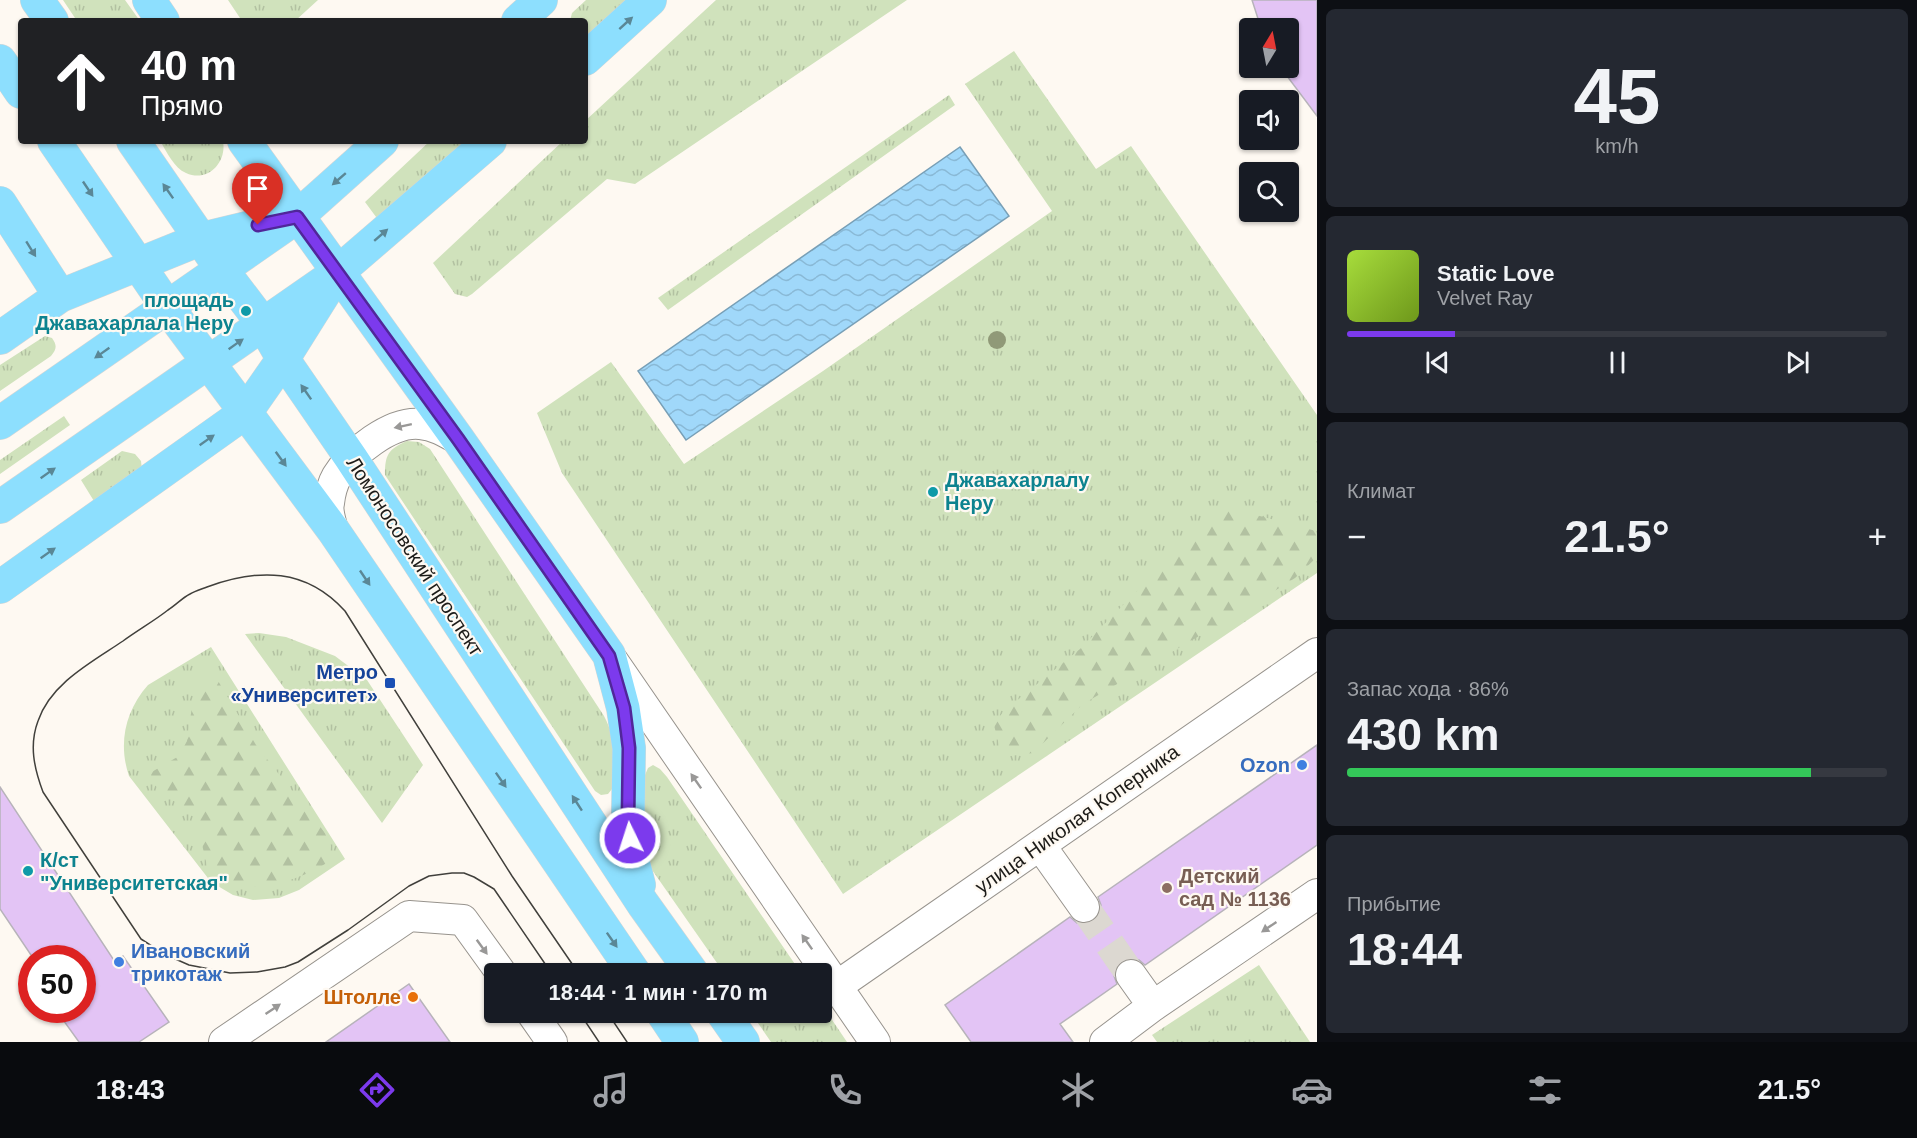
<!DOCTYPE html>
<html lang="ru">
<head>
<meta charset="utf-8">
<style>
  :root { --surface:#171b24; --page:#242831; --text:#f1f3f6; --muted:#9ea1a6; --line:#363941; --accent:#7c3aed }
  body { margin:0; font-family:Arial,sans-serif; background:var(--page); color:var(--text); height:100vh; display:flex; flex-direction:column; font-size:22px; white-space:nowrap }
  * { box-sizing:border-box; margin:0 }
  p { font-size:20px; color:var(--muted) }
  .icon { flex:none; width:33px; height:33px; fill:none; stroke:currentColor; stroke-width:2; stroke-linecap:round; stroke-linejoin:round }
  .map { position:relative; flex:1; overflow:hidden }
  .panel { display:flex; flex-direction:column; gap:9px; padding:9px; background:#0d0f14; width:600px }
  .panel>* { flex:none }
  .hud { position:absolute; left:18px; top:18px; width:570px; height:126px; border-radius:6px; box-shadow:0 2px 4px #0004; background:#202124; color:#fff; overflow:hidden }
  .needle { width:39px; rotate:10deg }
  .controls { position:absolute; left:1239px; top:18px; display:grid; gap:12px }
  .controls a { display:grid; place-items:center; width:60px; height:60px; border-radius:6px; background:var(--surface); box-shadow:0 2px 4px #0004; font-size:30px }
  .speed { position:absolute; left:18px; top:945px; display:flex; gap:12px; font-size:30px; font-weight:700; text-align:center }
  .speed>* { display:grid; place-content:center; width:78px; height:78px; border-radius:50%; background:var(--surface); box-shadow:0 2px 4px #0004; line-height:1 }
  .speed .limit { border:9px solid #d22; background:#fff; color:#111 }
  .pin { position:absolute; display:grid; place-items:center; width:51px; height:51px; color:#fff; margin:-62px -26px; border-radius:50% 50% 50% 0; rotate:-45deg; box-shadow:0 0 6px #0007 }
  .pin .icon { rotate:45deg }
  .me { position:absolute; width:66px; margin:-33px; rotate:356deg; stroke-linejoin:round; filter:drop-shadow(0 0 4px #0008) }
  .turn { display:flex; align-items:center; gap:21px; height:126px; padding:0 24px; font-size:27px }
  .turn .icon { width:78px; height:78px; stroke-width:2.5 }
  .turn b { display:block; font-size:42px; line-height:51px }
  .big { font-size:45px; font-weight:700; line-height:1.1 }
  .panel .tile { flex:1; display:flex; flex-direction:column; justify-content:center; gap:9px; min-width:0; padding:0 21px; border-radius:9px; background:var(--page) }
  .panel .dial { align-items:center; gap:0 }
  .dial b { font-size:78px; line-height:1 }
  .song { display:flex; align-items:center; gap:18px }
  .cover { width:72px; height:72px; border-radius:9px; background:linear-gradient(135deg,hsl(80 70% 55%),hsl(80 70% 35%)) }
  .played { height:6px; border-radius:3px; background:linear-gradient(90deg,var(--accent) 20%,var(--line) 20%) }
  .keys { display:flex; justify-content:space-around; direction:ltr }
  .heat { display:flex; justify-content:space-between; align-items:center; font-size:33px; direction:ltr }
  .charge { height:9px; border-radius:4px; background:linear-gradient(90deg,#34c759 86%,var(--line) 0) }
  .trip { position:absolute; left:484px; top:963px; width:348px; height:60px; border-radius:6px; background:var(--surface); box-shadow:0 2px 4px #0004; font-weight:700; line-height:60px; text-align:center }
  .dock { display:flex; height:96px; justify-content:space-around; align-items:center; background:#090b0e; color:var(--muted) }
  .dock .icon { width:42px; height:42px }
  .dock .current { color:var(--accent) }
  .dock b { font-size:27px; color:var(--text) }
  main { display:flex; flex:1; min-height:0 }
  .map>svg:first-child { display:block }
  .grass { fill:url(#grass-tufts) }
  .forest { fill:url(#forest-firs) }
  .water { fill:url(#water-waves); stroke:#789fb6; stroke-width:1.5 }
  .building { fill:#e3c4f5; stroke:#b7b3ba; stroke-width:1.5 }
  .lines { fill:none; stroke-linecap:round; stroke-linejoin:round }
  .minor-tunnel { stroke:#dcd8d1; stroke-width:30; stroke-dasharray:30 15; stroke-linecap:butt }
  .minor-casing { stroke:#97938d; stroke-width:32 }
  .major-casing { stroke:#d6d6d5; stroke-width:34 }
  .minor { stroke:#fff; stroke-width:30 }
  .major { stroke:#8ddffe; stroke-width:33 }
  .tram { stroke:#41403c; stroke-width:1.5 }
  .tree { fill:#909978 }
  .oneway { fill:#5a8796 }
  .oneway2 { fill:#999897 }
  .route-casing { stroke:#51269a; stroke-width:15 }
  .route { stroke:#7c3aed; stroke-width:10 }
  .culture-dot { fill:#0f9aa8; stroke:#fef9f2; stroke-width:2 }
  .transit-dot { fill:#1a4fb4; stroke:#fef9f2; stroke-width:2 }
  .shop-dot { fill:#3f7fe0; stroke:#fef9f2; stroke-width:2 }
  .education-dot { fill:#8d6e63; stroke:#fef9f2; stroke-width:2 }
  .food-dot { fill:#e8710a; stroke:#fef9f2; stroke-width:2 }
  .labels { text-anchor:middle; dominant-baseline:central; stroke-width:4.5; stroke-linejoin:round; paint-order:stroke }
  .culture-label { font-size:20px; font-weight:bold; fill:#0d838f; stroke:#fef9f2; text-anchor:start }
  .street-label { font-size:20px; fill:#1c1b18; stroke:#fef9f2 }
  .transit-label { font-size:20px; font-weight:bold; fill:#164399; stroke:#fef9f2; text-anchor:end }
  .shop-label { font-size:20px; font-weight:bold; fill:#366cbe; stroke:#fef9f2; text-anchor:end }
  .education-label { font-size:20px; font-weight:bold; fill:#785e54; stroke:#fef9f2; text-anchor:start }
  .food-label { font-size:20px; font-weight:bold; fill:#c56008; stroke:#fef9f2; text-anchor:end }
</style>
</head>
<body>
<main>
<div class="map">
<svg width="1317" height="1042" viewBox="0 0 1317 1042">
  <defs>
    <pattern id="grass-tufts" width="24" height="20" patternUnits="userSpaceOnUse" patternTransform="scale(1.5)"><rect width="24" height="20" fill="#d0e2bc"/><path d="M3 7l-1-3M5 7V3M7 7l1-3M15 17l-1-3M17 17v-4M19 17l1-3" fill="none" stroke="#b2c1a1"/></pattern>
    <pattern id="forest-firs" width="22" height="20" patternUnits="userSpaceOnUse" patternTransform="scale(1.5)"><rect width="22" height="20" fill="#d0e2bc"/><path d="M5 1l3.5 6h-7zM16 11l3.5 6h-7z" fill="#b2c1a1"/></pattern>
    <pattern id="water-waves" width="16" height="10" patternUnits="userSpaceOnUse" patternTransform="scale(1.5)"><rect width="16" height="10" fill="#a0d8fa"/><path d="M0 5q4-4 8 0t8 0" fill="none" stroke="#89b9d6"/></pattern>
  </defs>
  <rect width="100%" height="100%" fill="#fef9f2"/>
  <path class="grass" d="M63,0h62l15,21h-63z
    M228,0h90l-23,21h-53z
    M586,0h43l-44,37v-16h-15l2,-8z
    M716,0h191l-272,184 -28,-5 -135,115 -5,3 -12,-3 -22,-31 130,-122h22v-20z
    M1014,51l82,118 35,-23 186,269v158l-474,321 -281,-421 -25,-60 74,-51 73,102 139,-93 229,-160 -87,-127z
    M949,95l6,10 -287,205 -10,-12z
    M160,141h63c4,21 -15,42 -37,32 -12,-5 -19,-21 -26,-32z
    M430,141h46l-94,84 -17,-23z
    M45,336l7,2c5,7 5,11 -1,18l-51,35v-26z
    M64,416l6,9 -70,49v-14z
    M407,441l12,1 11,7 174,267c13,24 10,46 8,73l-4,5 -7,1 -6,-4 -210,-316c0,-20 3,-26 22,-34z
    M122,451l13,3 6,7 1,9 -45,36 -16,-26z
    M259,633l27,4 49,19 32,24 56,85 -41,58 -137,-189z
    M211,647l134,212 -46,31 -20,8 -26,2 -20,-5 -22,-13 -82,-106c-11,-32 -4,-65 19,-91z
    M653,765l7,4 7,8 134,196h-77l-74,-106 -7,-24 2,-68 3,-7z
    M1259,965l51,77h-153l-5,-7z
    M822,1005l25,37h-76l-20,-29 71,-1z"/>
  <path class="forest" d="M1224,509l32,6 60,16 1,26 -22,21 -48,30 -164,96 -50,49 -31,4 -8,-32 9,-13 77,-63 130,-133z
    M214,674l42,71 69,88 6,13 -3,16c-23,15 -65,31 -93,22 -10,-3 -20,-13 -28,-18l-11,-48 -39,-30 -7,-15 29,-17 8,-15 9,-62z"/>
  <path class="water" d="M960,147l49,69 -323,224 -48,-69z"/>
  <path class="building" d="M1252,0h65v116l-36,-48h7v-40h-27z
    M1317,745v100l-172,120 -6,-5 -9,-2 -9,3 -6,7 -1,8 3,8 -57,40 13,18h-102l-26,-37 125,-88 7,6 9,1 7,-3 7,-7 1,-9 -3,-8z
    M0,787l115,175 8,-6 46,66 -30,20h-60l-23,-32h26v-52h-49l-33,-49z
    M409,984l41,58h-124z"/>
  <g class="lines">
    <path class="minor-tunnel" d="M1084,907l47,68"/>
    <g class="minor-casing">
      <path id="minor" d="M333,530c-2,-8 -6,-19 -4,-27 1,-9 4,-20 8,-27 14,-23 54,-55 83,-52 14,1 26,8 38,15
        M613,661l262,381
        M1040,845l44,62
        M1131,975l22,31
        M837,986l480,-333
        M531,1012l21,30
        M224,1042l185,-126 54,4 39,54
        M1105,1042l48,-36 164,-112"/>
    </g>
    <g class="major-casing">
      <path id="major" d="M37,0l15,21
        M149,0l14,21
        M518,21l23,-21
        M585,59l65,-59
        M0,61l21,31
        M54,141l114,167 165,222 302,444
        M133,141l89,129 41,54 20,35 68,99 292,446 50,70
        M244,141l214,298 151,216 14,53 6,40 -1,70 4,40 7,27
        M0,203l60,93
        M0,338l60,-42 141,-57 79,-19
        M0,423l297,-206 85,-76
        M0,507l337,-234 153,-132
        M0,587l246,-175 37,-53 47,-75
        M662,1012l20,30
        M722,1012l21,30"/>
    </g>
    <use href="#minor" class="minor"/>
    <use href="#major" class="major"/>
    <path class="tram" d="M552,974l-58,-85 -20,-12 -10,-4h-12l-23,3 -20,10 -61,44 -50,32 -13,5 -28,5 -27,1 -41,-8 -25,-11 -23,-15 -98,-147c-9,-24 -14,-47 -5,-71 13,-38 54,-59 85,-80 15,-11 31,-20 45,-31 8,-5 14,-12 22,-16 5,-3 12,-5 17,-7 52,-19 99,-19 138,24l167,265 67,98
      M579,1012l20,30
      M607,1012l20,30"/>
  </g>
  <circle class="tree" cx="997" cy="340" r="9"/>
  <defs><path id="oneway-solid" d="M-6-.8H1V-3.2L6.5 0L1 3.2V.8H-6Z" transform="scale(1.5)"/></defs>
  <g class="oneway">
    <use href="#oneway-solid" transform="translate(626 23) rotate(-42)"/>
    <use href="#oneway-solid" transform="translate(339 179) rotate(139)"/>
    <use href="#oneway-solid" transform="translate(88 189) rotate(56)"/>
    <use href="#oneway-solid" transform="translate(168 191) rotate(-125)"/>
    <use href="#oneway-solid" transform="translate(381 235) rotate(-41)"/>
    <use href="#oneway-solid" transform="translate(31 249) rotate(58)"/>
    <use href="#oneway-solid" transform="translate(236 344) rotate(-35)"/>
    <use href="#oneway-solid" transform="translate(102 353) rotate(145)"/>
    <use href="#oneway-solid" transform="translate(306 392) rotate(-125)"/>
    <use href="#oneway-solid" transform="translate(207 440) rotate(-35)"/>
    <use href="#oneway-solid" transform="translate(281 459) rotate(54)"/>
    <use href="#oneway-solid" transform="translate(48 473) rotate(-35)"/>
    <use href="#oneway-solid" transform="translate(48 553) rotate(-35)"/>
    <use href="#oneway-solid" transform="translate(365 578) rotate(56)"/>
    <use href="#oneway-solid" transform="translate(501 780) rotate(55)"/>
    <use href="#oneway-solid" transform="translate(577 803) rotate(-123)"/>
    <use href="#oneway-solid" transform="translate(612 940) rotate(55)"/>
  </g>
  <g class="oneway2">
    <use href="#oneway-solid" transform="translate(403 426) rotate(168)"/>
    <use href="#oneway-solid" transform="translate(696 781) rotate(-125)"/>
    <use href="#oneway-solid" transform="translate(1269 927) rotate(146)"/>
    <use href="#oneway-solid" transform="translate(807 942) rotate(-125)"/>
    <use href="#oneway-solid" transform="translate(482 947) rotate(54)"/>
    <use href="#oneway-solid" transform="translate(273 1009) rotate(-34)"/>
  </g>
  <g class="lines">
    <g class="route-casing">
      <path id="route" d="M258,225l39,-8 161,222 151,217 15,52 5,40 -1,70 2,20"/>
    </g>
    <use href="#route" class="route"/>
  </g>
  <g class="culture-dot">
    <circle cx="246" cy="311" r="6"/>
    <circle cx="933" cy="492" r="6"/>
    <circle cx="28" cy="871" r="6"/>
  </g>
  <rect class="transit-dot" x="384" y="677" width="12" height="12" rx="3"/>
  <g class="shop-dot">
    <circle cx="1302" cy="765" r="6"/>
    <circle cx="119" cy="962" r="6"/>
  </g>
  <circle class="education-dot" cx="1167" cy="888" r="6"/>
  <circle class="food-dot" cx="413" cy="997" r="6"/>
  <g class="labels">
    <g class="culture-label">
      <text x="234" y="300" text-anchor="end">площадь<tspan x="234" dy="23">Джавахарлала Неру</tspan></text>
      <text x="945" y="480">Джавахарлалу<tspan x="945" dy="23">Неру</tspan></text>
      <text x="40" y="860">К/ст<tspan x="40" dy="23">"Университетская"</tspan></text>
    </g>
    <g class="street-label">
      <text transform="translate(415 556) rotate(57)">Ломоносовский проспект</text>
      <text transform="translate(1077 819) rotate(-35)">улица Николая Коперника</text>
    </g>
    <g class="transit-label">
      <text x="378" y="672">Метро<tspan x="378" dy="23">«Университет»</tspan></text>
    </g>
    <g class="shop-label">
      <text x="1290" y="765">Ozon</text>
      <text x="131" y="951" text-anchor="start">Ивановский<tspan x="131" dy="23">трикотаж</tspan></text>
    </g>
    <g class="education-label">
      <text x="1179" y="876">Детский<tspan x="1179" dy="23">сад № 1136</tspan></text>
    </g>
    <g class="food-label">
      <text x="401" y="997">Штолле</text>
    </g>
  </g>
</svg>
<div class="controls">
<a><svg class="needle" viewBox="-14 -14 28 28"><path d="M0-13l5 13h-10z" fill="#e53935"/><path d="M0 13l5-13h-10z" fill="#9ea1a6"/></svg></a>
<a><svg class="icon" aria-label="sound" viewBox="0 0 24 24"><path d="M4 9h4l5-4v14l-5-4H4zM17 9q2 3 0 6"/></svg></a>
<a><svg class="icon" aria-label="search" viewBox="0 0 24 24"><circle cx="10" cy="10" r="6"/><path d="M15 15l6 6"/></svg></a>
</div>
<div class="speed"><div class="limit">50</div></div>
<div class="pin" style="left:258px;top:225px;background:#d93025"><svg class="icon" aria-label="arrive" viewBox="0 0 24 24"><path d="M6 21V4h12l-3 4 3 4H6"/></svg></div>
<svg class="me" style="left:630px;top:838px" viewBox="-20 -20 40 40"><circle r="17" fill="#7c3aed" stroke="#fff" stroke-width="3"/><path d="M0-11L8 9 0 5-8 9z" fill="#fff"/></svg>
<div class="trip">18:44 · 1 мин · 170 m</div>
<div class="hud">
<div class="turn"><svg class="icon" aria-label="ahead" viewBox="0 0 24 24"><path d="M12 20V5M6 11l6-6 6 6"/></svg><div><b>40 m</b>Прямо</div></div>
</div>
</div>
<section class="panel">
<div class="tile dial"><b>45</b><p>km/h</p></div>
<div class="tile">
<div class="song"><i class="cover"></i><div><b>Static Love</b><p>Velvet Ray</p></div></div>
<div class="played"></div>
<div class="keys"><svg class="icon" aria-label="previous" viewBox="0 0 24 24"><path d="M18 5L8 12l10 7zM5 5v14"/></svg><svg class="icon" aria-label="pause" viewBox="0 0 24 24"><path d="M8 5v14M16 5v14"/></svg><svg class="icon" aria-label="next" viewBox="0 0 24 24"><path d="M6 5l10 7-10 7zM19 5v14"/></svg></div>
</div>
<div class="tile"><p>Климат</p>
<div class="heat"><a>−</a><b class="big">21.5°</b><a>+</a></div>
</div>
<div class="tile"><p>Запас хода · 86%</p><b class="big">430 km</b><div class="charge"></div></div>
<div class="tile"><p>Прибытие</p><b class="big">18:44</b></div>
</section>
</main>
<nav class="dock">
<b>18:43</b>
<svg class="icon current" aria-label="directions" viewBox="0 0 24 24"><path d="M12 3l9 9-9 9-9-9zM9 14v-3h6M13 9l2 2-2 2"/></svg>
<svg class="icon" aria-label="music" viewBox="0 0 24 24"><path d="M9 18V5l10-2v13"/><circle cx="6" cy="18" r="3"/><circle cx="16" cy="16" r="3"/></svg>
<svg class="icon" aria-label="phone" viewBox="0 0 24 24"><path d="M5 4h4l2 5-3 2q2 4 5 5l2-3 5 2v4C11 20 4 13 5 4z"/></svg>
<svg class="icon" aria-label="climate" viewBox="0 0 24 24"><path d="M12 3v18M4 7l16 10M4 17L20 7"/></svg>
<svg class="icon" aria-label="car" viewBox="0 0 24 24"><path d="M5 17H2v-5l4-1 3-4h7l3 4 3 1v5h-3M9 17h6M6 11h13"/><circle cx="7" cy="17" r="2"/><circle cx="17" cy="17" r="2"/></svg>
<svg class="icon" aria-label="filters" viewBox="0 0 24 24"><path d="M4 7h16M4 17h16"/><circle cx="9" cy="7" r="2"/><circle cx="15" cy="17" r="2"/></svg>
<b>21.5°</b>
</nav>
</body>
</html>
